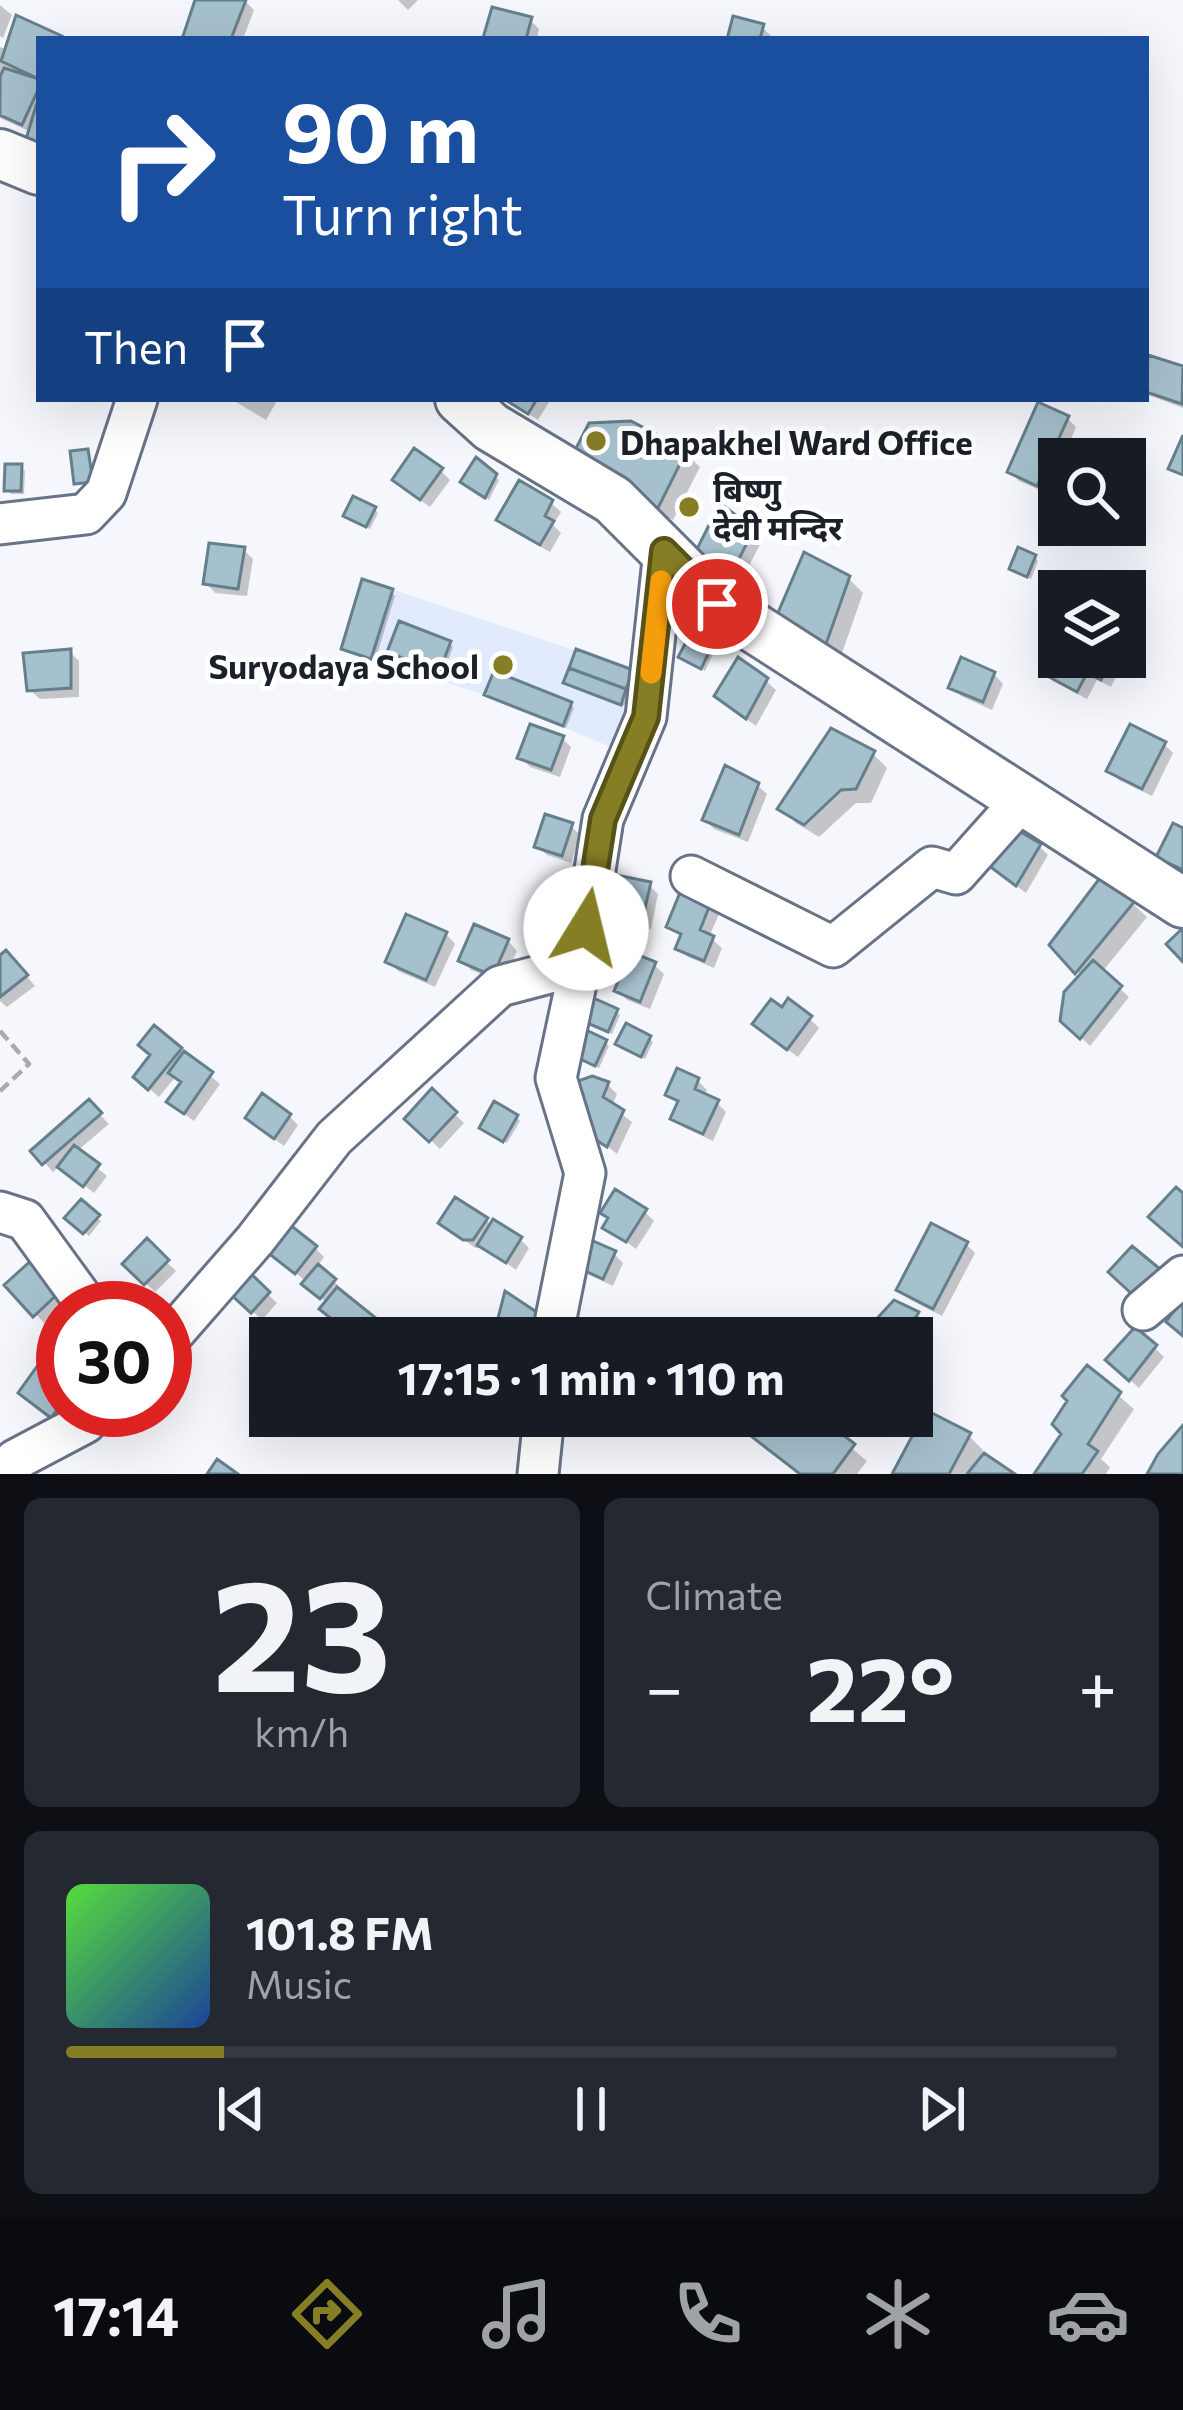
<!DOCTYPE html>
<html lang="en">
<head>
<meta charset="utf-8">
<style>
  :root { --surface:#171b24; --page:#242831; --text:#f1f3f6; --muted:#9ea1a6; --line:#363941; --accent:#867e25 }
  body { margin:0; font-family:Commissioner,"Noto Sans Devanagari",sans-serif; background:var(--page); color:var(--text); height:100vh; display:flex; flex-direction:column; font-size:45px; white-space:nowrap }
  * { box-sizing:border-box; margin:0 }
  p { font-size:39px; color:var(--muted) }
  .icon { flex:none; width:66px; height:66px; fill:none; stroke:currentColor; stroke-width:2; stroke-linecap:round; stroke-linejoin:round }
  .map { position:relative; height:1474px; overflow:hidden }
  .drawer { display:flex; flex-direction:column; gap:24px; padding:24px; background:#0d0f14; flex:1 }
  .drawer>* { flex:none }
  .banner { position:absolute; left:36px; top:36px; width:1113px; height:366px; border-radius:0px; box-shadow:0 12px 48px #0002; background:#1a4fa0; color:#fff; overflow:hidden }
  .buttons { position:absolute; left:1038px; top:438px; display:grid; gap:24px }
  .buttons a { display:grid; place-items:center; width:108px; height:108px; border-radius:0px; background:var(--surface); box-shadow:0 12px 48px #0002; font-size:60px }
  .speed { position:absolute; left:36px; top:1281px; display:flex; gap:24px; font-size:60px; font-weight:700; text-align:center }
  .speed>* { display:grid; place-content:center; width:156px; height:156px; border-radius:50%; background:var(--surface); box-shadow:0 12px 48px #0002; line-height:1 }
  .speed .limit { border:18px solid #d22; background:#fff; color:#111 }
  .pin { position:absolute; display:grid; place-items:center; width:102px; height:102px; color:#fff; margin:-51px; border:6px solid #fff; border-radius:50%; box-shadow:0 3px 12px #0007 }
  .me { position:absolute; width:132px; margin:-66px; rotate:9deg; stroke-linejoin:round; filter:drop-shadow(0 0 9px #0008) }
  .turn { display:flex; align-items:center; gap:42px; height:252px; padding:0 48px; font-size:54px }
  .turn .icon { width:156px; height:156px; stroke-width:2.5 }
  .turn b { display:block; font-size:84px; line-height:102px }
  .then { display:flex; align-items:center; height:114px; padding:0 48px; background:#0003; gap:24px; font-size:45px }
  .big { font-size:90px; font-weight:700; line-height:1.1 }
  .drawer .tile { flex:1; display:flex; flex-direction:column; justify-content:center; gap:18px; min-width:0; padding:0 42px; border-radius:18px; background:var(--page) }
  .drawer .dial { align-items:center; gap:0 }
  .dial b { font-size:156px; line-height:1 }
  .song { display:flex; align-items:center; gap:36px }
  .cover { width:144px; height:144px; border-radius:18px; background:linear-gradient(135deg,hsl(110 70% 55%),hsl(220 70% 35%)) }
  .played { height:12px; border-radius:6px; background:linear-gradient(90deg,var(--accent) 15%,var(--line) 15%) }
  .keys { display:flex; justify-content:space-around; direction:ltr }
  .heat { display:flex; justify-content:space-between; align-items:center; font-size:66px; direction:ltr }
  .drawer .tiles { flex:1; display:grid; gap:24px; grid-template-columns:1fr 1fr }
  .tile:last-child { grid-column:span 2 }
  .trip { position:absolute; left:249px; top:1317px; width:684px; height:120px; border-radius:0px; background:var(--surface); box-shadow:0 12px 48px #0002; font-weight:700; line-height:120px; text-align:center }
  .menu { display:flex; height:192px; justify-content:space-around; align-items:center; background:#090b0e; color:var(--muted) }
  .menu .icon { width:84px; height:84px }
  .menu .active { color:var(--accent) }
  .menu b { font-size:54px; color:var(--text) }
  .map>svg:first-child { display:block }
  .built { fill:#e1ebfd }
  .shadow { fill:#0003 }
  .building { fill:#a6c1ce; stroke:#667f8c; stroke-width:3 }
  .lines { fill:none; stroke-linecap:round; stroke-linejoin:round }
  .minor-casing { stroke:#687387; stroke-width:45 }
  .major-casing { stroke:#687387; stroke-width:54 }
  .path { stroke:#a7aab0; stroke-width:4.5; stroke-dasharray:12 6; stroke-linecap:butt }
  .minor { stroke:#fff; stroke-width:39 }
  .major { stroke:#fff; stroke-width:48 }
  .route-casing { stroke:#575218; stroke-width:30 }
  .route { stroke:#867e25; stroke-width:21 }
  .slow { stroke:#f59e0b; stroke-width:21 }
  .poi-dot { fill:#867e25; stroke:#fff; stroke-width:4.5 }
  .labels { text-anchor:middle; dominant-baseline:central; stroke-width:10; stroke-linejoin:round; paint-order:stroke }
  .poi-label { font-size:33px; font-weight:bold; fill:#1c2029; stroke:#fff; text-anchor:start }
</style>
</head>
<body>
<div class="map">
<svg width="1183" height="1474" viewBox="0 0 1183 1474">
  <rect width="100%" height="100%" fill="#f5f7fc"/>
  <path class="built" d="M362,579l271,91 -12,81 -137,-56 -143,-46z"/>
  <path class="shadow" d="M198,0l47,1 9,9 -11,29h-58z
    M398,0h20l-10,10z
    M0,5l12,10 -9,23 -3,-2z
    M18,19l43,20h-22v109l-8,-16 -31,-14v-71l8,3z
    M530,20l9,9 -2,10 -51,-2z
    M762,27l9,9v3h-41z
    M1150,359l33,10v39l-37,-14v-23z
    M231,399h47l-12,21z
    M505,399h46l-13,21z
    M1067,418l9,9 -11,26 14,6h-20v39l-10,-9 -2,4 -28,-12 -9,-10z
    M685,453l15,14 -27,53 -86,-44z
    M477,462l22,18 -10,20 -22,-14z
    M21,467l4,4 -1,23h-13l-4,-4z
    M441,471l9,9 -20,27 -25,-18z
    M551,503l10,9 -8,13 8,8 -11,19 -41,-23 -9,-10z
    M374,509l4,4 -8,16 -20,-10z
    M752,531l10,10 -26,49 -33,-19z
    M244,550l9,9 -6,37 -32,-3 -9,-10z
    M1035,557l3,4 -7,18 -19,-11z
    M848,578l15,15 -22,63 -49,-20z
    M391,592l4,4 -20,65 -27,-9 -4,-4z
    M449,643l4,4 -10,26 -52,-22z
    M1059,643v14h46l6,3 9,9 -9,18 -14,-7 -10,19 -34,-18 -9,-9z
    M712,645l4,3 -11,23 -20,-11z
    M70,652l9,9v36l-39,2 -10,-9z
    M578,653l57,24 -11,29 -57,-23z
    M994,674l9,10 -11,26 -31,-14 -10,-9z
    M766,681l10,9 -20,36 -29,-21z
    M488,695l82,9 4,4 -8,20z
    M562,738l9,9 -11,30 -30,-10 -9,-10z
    M1164,744l9,9 -21,43 -33,-16 -9,-9z
    M873,754l14,14 -16,35h-15l-37,34 -23,-14 -15,-14z
    M757,785l10,9 -19,48 -34,-13 -9,-9z
    M571,826l9,9 -9,28 -24,-8 -10,-9z
    M1039,846l9,9 -22,38 -33,-25z
    M649,885l9,9 -7,35 -41,-9 -10,-10z
    M1132,903l15,14 -45,55 27,25 -39,49 -27,-26 19,-44 -29,-31z
    M547,904l26,45 -22,-4 -9,-9z
    M709,905l10,9 -10,23 13,11 -8,20 -26,-11 -10,-9 5,-10 -14,-11z
    M446,934l9,10 -20,43 -37,-16 -10,-10z
    M508,941l9,10 -14,32 -32,-13 -9,-10z
    M0,959l15,4 20,23 -28,21 -7,-6z
    M654,965l10,9 -14,35 -23,-9 -9,-10 6,-15 -8,-7z
    M617,1012l3,3 -8,19 -26,-12z
    M810,1019l9,9 -21,29 -33,-24z
    M650,1039l3,3 -8,17 -22,-12z
    M606,1043l3,3 -10,22 -23,-12z
    M180,1050l40,34 -26,37 -15,-11 4,-26 -7,-8 -17,21 -13,-11z
    M698,1081l9,9 -3,7 13,6 9,9 -13,29 -30,-14 -9,-9 6,-13 -11,-11z
    M608,1085l9,9 -5,12 20,16 -15,32 -29,-23z
    M433,1093l31,30 -24,26 -31,-30z
    M89,1103l20,21 -32,27 30,25 -13,17 -34,-27 -7,6 -19,-21z
    M289,1116l9,9 -14,21 -26,-19z
    M516,1117l4,4 -13,22 -21,-12z
    M81,1203l20,18 -12,15 -21,-18z
    M645,1212l9,9 -18,28 -30,-22 5,-7z
    M486,1220l6,6 28,13 9,9 -13,22 -31,-22h-10l-33,-25z
    M147,1243l29,28 -21,21 -29,-28z
    M966,1244l9,9 -33,63 -33,-17 -9,-10z
    M315,1248l9,9 -7,10 21,18 -3,4 49,41 -6,8h-20l-51,-56 -27,-21z
    M614,1254l9,9 -10,23 -28,-13 -9,-9z
    M35,1261l35,38 -26,24 -35,-38z
    M247,1274l30,29 -15,17 -31,-29z
    M917,1314l14,14 -19,33v-23h-48z
    M1155,1348l9,9 -25,31 -21,-19z
    M1087,1369l47,40 -33,50 9,8 -4,7h-68l27,-41z
    M63,1387v23h9l-11,15 -30,-23z
    M928,1414l41,22 14,14 -2,5 29,19h-114z
    M727,1416h86l54,45 -10,13h-57z"/>
  <path class="building" d="M195,0h51l-15,39h-49z
    M492,7l40,10 -6,22 -43,-1z
    M16,15l46,21 -1,3h-22v40l-38,-18z
    M733,16l31,8 -4,15h-33z
    M4,68l35,11v9l-17,37 -22,-10v-38z
    M39,96v50l-13,-7z
    M1148,355l35,11 -1,38 -36,-12z
    M504,399h33l-9,15z
    M1038,402l31,14 -32,70 -30,-14z
    M631,421l56,29 -29,58 -89,-46 20,-39z
    M1183,435v40l-15,-6z
    M414,448l29,20 -23,32 -28,-20z
    M88,449l5,33 -19,2 -4,-33z
    M1061,449l25,10h-27v36l-14,-6z
    M476,457l21,17 -12,24 -25,-16z
    M5,464h17l-1,27h-17z
    M519,480l34,20 -8,16 9,5 -14,24 -44,-25z
    M353,496l23,11 -10,20 -23,-11z
    M720,503l34,26 -27,54 -37,-20z
    M209,543l36,4 -7,42 -35,-5z
    M1018,547l18,8 -9,22 -18,-8z
    M804,552l46,24 -24,68 -52,-22z
    M362,579l31,10 -22,70 -30,-10z
    M399,621l52,20 -12,31 -52,-20z
    M692,631l22,11 -13,27 -23,-12z
    M1059,637v20l53,1 -11,22 -14,-7 -10,19 -37,-20z
    M71,649v39l-44,3 -4,-38z
    M576,649l57,21 -7,19 -57,-21z
    M738,657l30,21 -22,41 -32,-23z
    M961,657l34,15 -12,30 -35,-14z
    M569,668l57,21 -5,16 -58,-22z
    M494,671l78,31 -9,24 -79,-31z
    M530,724l34,12 -13,34 -34,-12z
    M1130,724l36,18 -24,47 -36,-18z
    M831,728l44,23 -19,38 -15,1 -37,35 -27,-16z
    M725,765l34,18 -20,52 -37,-15z
    M545,814l28,9 -11,33 -28,-9z
    M1173,823l10,5v42l-27,-13z
    M1007,824l34,20 -25,42 -36,-27z
    M606,873l45,9 -9,39 -45,-10z
    M1103,874l32,27 -60,73 -26,-29z
    M681,890l30,12 -11,28 14,6 -10,25 -29,-12 6,-15 -15,-7z
    M545,901l25,4 -6,36 -25,-4z
    M406,914l41,18 -21,48 -41,-18z
    M474,924l35,15 -16,37 -35,-15z
    M1183,928v34l-17,-18z
    M621,948l35,14 -16,40 -26,-11 8,-19 -9,-4z
    M6,950l22,25 -28,22v-42z
    M1093,960l29,26 -42,53 -20,-18 4,-29z
    M589,996l29,13 -10,23 -30,-13z
    M788,998l24,18 -25,34 -35,-26 19,-25 11,8z
    M626,1023l25,13 -10,21 -26,-13z
    M154,1025l28,23 -34,42 -15,-13 17,-22 -12,-10z
    M580,1027l27,13 -12,26 -27,-13z
    M184,1051l29,21 -29,42 -18,-12 15,-20 -13,-9z
    M677,1068l22,10 -4,11 24,11 -16,34 -33,-15 8,-18 -13,-6z
    M592,1076l17,6 -6,15 21,13 -17,37 -22,-14 -18,-48z
    M432,1088l25,24 -28,30 -25,-23z
    M262,1093l29,21 -17,25 -29,-21z
    M89,1099l13,14 -60,52 -12,-14z
    M494,1101l24,14 -15,27 -24,-14z
    M74,1145l26,19 -17,23 -26,-20z
    M1176,1187l7,6v54l-35,-30z
    M615,1189l32,20 -21,33 -24,-14 6,-10 -8,-5z
    M455,1197l33,21 -15,22h-10l-25,-17z
    M81,1199l19,16 -17,19 -19,-16z
    M493,1219l29,18 -16,26 -29,-18z
    M931,1223l37,19 -35,67 -37,-19z
    M289,1224l28,22 -22,28 -28,-22z
    M584,1237l32,14 -13,28 -31,-14z
    M147,1238l22,22 -25,25 -22,-21z
    M1132,1246l28,23 -26,27 -26,-24z
    M35,1257l29,31 -31,29 -29,-32z
    M318,1264l18,15 -16,20 -19,-15z
    M247,1270l23,22 -19,21 -24,-22z
    M337,1287l40,32 -15,19h-6l-37,-29z
    M505,1291l39,26 -14,21h-21l-15,-4z
    M1183,1298v38l-17,-14z
    M894,1300l25,12 -16,26h-44z
    M569,1315l43,23h-55z
    M1135,1327l22,18 -28,36 -24,-21z
    M38,1365l25,18v18l-12,17 -33,-25z
    M1087,1365l34,27 -33,52 10,7 -16,23h-48l27,-40 -9,-10 15,-23 -5,-5z
    M926,1410l45,23 -22,41h-57z
    M725,1416h93l37,28 -22,30h-33z
    M1183,1425v49h-36l11,-20z
    M984,1453l31,21h-48z
    M217,1459l21,15h-31z"/>
  <g class="lines">
    <g class="minor-casing">
      <path id="minor" d="M0,524l86,-10 20,-21 31,-94
        M691,876l142,71 99,-80 24,7 66,-74
        M0,1212l25,8 64,88
        M1143,1310l40,-34
        M552,1338l33,-165 -29,-95 24,-113
        M165,1343l90,-103 79,-102 166,-152 80,-21 23,-146 43,-102 18,-166
        M11,1474l4,-14 70,-37 13,-13
        M538,1474l6,-58"/>
    </g>
    <g class="major-casing">
      <path id="major" d="M0,154l39,16
        M460,399l31,28 122,73 104,104 466,299"/>
    </g>
    <path class="path" d="M0,1031l29,33 -29,27"/>
    <use href="#minor" class="minor"/>
    <use href="#major" class="major"/>
  </g>
  <g class="lines">
    <g class="route-casing">
      <path id="route" d="M586,928l17,-109 43,-102 18,-166 53,53"/>
    </g>
    <use href="#route" class="route"/>
    <path class="slow" d="M651,673l10,-92"/>
  </g>
  <g class="poi-dot">
    <circle cx="596" cy="441" r="12"/>
    <circle cx="689" cy="507" r="12"/>
    <circle cx="503" cy="665" r="12"/>
  </g>
  <g class="labels">
    <g class="poi-label">
      <text x="620" y="441">Dhapakhel Ward Office</text>
      <text x="713" y="488">बिष्णु<tspan x="713" dy="38">देवी मन्दिर</tspan></text>
      <text x="479" y="665" text-anchor="end">Suryodaya School</text>
    </g>
  </g>
</svg>
<div class="buttons">
<a><svg class="icon" aria-label="search" viewBox="0 0 24 24"><circle cx="10" cy="10" r="6"/><path d="M15 15l6 6"/></svg></a>
<a><svg class="icon" aria-label="layers" viewBox="0 0 24 24"><path d="M12 4l9 5-9 5-9-5zM3 14l9 5 9-5"/></svg></a>
</div>
<div class="speed"><div class="limit">30</div></div>
<div class="pin" style="left:717px;top:604px;background:#d93025"><svg class="icon" aria-label="arrive" viewBox="0 0 24 24"><path d="M6 21V4h12l-3 4 3 4H6"/></svg></div>
<svg class="me" style="left:586px;top:928px" viewBox="-20 -20 40 40"><circle r="19" fill="#fff"/><path d="M0-13L10 11 0 6-10 11z" fill="#867e25"/></svg>
<div class="trip">17:15 · 1 min · 110 m</div>
<div class="banner">
<div class="turn"><svg class="icon" aria-label="right" viewBox="0 0 24 24"><path d="M7 20v-9h11M14 6l5 5-5 5"/></svg><div><b>90 m</b>Turn right</div></div>
<div class="then">Then<svg class="icon" aria-label="arrive" viewBox="0 0 24 24"><path d="M6 21V4h12l-3 4 3 4H6"/></svg></div>
</div>
</div>
<section class="drawer">
<div class="tiles">
<div class="tile dial"><b>23</b><p>km/h</p></div>
<div class="tile"><p>Climate</p>
<div class="heat"><a>−</a><b class="big">22°</b><a>+</a></div>
</div>
<div class="tile">
<div class="song"><i class="cover"></i><div><b>101.8 FM</b><p>Music</p></div></div>
<div class="played"></div>
<div class="keys"><svg class="icon" aria-label="previous" viewBox="0 0 24 24"><path d="M18 5L8 12l10 7zM5 5v14"/></svg><svg class="icon" aria-label="pause" viewBox="0 0 24 24"><path d="M8 5v14M16 5v14"/></svg><svg class="icon" aria-label="next" viewBox="0 0 24 24"><path d="M6 5l10 7-10 7zM19 5v14"/></svg></div>
</div>
</div>
</section>
<nav class="menu">
<b>17:14</b>
<svg class="icon active" aria-label="directions" viewBox="0 0 24 24"><path d="M12 3l9 9-9 9-9-9zM9 14v-3h6M13 9l2 2-2 2"/></svg>
<svg class="icon" aria-label="music" viewBox="0 0 24 24"><path d="M9 18V5l10-2v13"/><circle cx="6" cy="18" r="3"/><circle cx="16" cy="16" r="3"/></svg>
<svg class="icon" aria-label="phone" viewBox="0 0 24 24"><path d="M5 4h4l2 5-3 2q2 4 5 5l2-3 5 2v4C11 20 4 13 5 4z"/></svg>
<svg class="icon" aria-label="climate" viewBox="0 0 24 24"><path d="M12 3v18M4 7l16 10M4 17L20 7"/></svg>
<svg class="icon" aria-label="car" viewBox="0 0 24 24"><path d="M5 17H2v-5l4-1 3-4h7l3 4 3 1v5h-3M9 17h6M6 11h13"/><circle cx="7" cy="17" r="2"/><circle cx="17" cy="17" r="2"/></svg>
</nav>
</body>
</html>
